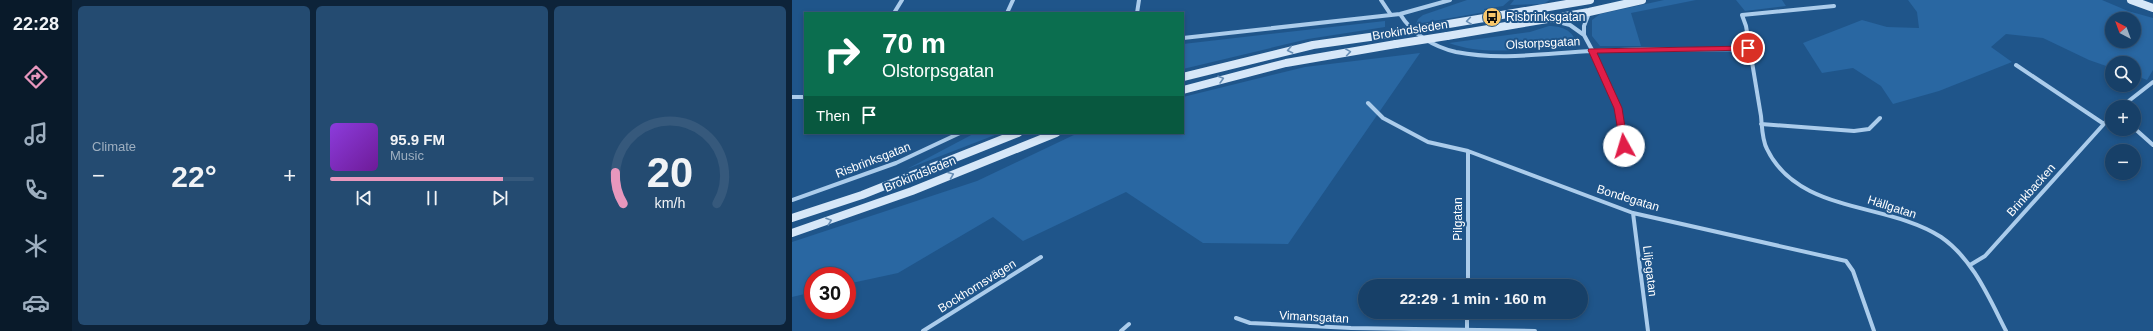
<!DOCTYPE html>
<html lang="en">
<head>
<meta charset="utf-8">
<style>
  :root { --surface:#174068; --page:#244b71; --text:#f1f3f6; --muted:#9eafc0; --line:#36597c; --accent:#e797bd }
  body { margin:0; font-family:Helvetica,sans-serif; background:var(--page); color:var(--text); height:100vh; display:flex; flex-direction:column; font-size:15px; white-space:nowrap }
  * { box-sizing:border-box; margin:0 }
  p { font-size:13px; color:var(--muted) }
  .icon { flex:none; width:22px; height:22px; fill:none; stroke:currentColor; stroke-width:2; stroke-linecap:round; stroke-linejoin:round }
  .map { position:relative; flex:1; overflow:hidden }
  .details { display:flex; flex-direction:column; gap:6px; padding:6px; background:#0d2339; width:720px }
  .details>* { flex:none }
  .hud { position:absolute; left:12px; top:12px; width:380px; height:122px; border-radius:0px; box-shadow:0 2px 6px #0003,0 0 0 1px var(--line); background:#0b6e4f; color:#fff; overflow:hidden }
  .needle { width:26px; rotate:319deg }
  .buttons { position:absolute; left:1313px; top:12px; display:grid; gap:8px }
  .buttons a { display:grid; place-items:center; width:36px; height:36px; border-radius:50%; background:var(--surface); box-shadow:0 2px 6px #0003,0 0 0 1px var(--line); font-size:20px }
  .speed { position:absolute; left:12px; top:267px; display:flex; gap:8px; font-size:20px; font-weight:700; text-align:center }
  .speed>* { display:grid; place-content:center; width:52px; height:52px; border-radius:50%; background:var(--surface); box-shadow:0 2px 6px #0003,0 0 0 1px var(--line); line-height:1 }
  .speed .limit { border:6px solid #d22; background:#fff; color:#111 }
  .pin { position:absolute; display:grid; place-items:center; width:34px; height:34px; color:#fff; margin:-17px; border:2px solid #fff; border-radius:50%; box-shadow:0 1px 4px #0007 }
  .me { position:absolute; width:44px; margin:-22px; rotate:354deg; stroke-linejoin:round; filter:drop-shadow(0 0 3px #0008) }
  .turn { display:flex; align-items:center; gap:14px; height:84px; padding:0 12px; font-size:18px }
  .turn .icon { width:52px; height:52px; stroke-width:2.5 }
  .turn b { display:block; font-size:28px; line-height:34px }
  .then { display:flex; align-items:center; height:38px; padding:0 12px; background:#0003; gap:8px; font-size:15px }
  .big { font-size:30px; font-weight:800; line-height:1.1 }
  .details .card { flex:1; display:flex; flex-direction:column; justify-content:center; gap:6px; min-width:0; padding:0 14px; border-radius:6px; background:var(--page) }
  .details .dial { align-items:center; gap:0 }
  .dial svg { height:104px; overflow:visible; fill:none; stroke:var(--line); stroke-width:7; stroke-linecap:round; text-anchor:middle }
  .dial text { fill:var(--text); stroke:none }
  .song { display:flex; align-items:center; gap:12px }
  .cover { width:48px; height:48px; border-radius:6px; background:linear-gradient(135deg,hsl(270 70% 55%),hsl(280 70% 35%)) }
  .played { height:4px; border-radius:2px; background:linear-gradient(90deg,var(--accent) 85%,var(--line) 85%) }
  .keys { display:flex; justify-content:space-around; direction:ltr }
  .heat { display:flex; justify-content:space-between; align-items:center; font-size:22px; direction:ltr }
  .details .tiles { flex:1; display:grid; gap:6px; grid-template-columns:repeat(3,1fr) }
  .trip { position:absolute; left:566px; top:279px; width:230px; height:40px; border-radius:20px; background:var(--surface); box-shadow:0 2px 6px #0003,0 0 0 1px var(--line); font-weight:800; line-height:40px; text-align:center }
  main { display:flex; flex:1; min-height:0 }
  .tab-bar { display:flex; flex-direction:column; width:72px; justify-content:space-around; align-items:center; background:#091a2a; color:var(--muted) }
  .tab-bar .icon { width:28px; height:28px }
  .tab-bar .on { color:var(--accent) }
  .tab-bar b { font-size:18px; color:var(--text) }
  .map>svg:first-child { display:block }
  .green { fill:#2967a2; fill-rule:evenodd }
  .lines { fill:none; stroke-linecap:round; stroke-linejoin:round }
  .street { stroke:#abcceb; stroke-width:4 }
  .secondary { stroke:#d6e7f8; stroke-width:8 }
  .secondary-bridge { stroke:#d6e7f8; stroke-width:8 }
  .oneway { stroke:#688fb6 }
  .route { fill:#e11d48; stroke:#92132f }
  .labels { text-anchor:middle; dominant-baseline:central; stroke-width:4; stroke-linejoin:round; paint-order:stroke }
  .poi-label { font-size:12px; fill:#fff; stroke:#1f558a; text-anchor:start }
  .street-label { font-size:12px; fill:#fff; stroke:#1f558a }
</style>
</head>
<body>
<main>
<nav class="tab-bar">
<b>22:28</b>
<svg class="icon on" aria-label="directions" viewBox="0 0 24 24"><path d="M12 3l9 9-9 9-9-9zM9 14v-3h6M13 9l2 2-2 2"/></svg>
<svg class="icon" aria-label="music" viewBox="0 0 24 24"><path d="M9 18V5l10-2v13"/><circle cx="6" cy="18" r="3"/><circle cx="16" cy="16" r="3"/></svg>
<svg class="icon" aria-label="phone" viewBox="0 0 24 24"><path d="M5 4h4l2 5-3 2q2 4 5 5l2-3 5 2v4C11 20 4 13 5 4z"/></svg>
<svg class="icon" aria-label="climate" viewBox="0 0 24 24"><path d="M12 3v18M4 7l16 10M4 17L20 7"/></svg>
<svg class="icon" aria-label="car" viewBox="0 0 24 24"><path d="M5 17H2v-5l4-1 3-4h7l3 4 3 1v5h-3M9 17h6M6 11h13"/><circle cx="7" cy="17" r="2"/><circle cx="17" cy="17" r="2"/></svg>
</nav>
<section class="details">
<div class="tiles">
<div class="card"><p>Climate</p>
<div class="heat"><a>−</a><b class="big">22°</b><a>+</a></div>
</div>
<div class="card">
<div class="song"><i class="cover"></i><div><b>95.9 FM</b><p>Music</p></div></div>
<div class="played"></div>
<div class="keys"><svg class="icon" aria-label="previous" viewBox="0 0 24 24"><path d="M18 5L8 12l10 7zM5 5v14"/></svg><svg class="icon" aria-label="pause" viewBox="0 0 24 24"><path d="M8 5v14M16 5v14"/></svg><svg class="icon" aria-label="next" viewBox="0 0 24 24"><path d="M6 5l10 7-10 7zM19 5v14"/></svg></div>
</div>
<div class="card dial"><svg viewBox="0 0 100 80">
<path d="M14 69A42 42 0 1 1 86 69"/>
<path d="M14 69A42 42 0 0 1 8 45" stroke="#e797bd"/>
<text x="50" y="56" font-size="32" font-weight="700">20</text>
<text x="50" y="72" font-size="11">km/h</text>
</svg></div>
</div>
</section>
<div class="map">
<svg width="1361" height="331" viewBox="0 0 1361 331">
  <rect width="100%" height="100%" fill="#1f558a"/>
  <path class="green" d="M675,0h43l-7,6 -19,3 1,3 -69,12 2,-5 5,-4z
    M722,0h36l-7,4 -33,1z
    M872,0h32l-65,13 10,33h-41l-8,-10v-16l8,-6z
    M944,0h46l4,6 -41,5z
    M1116,0h194l26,11 25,7v52l-6,10 -13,-5v-12h-22v5l-23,-8 -46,-22 -37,-4 -15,13 21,15 -73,29 -46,13 -12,-18 -28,-18 -31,5 -19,-30 59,-23 25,7 32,1 -2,-16zM1320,19h22v22h-22z
    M593,21v6l-77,12 -125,30v-25z
    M757,26c11,0 24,4 26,15l-7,4c-38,3 -81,12 -119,-2l81,-11z
    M628,53l-132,191 -85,-1 -77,-51 -103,49 -30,-24 -95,56 -51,11v-8h-34v16l-21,5v-55l185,-61 101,-48h105v-36l122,-30z
    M184,133h24l-93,36 68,-36z"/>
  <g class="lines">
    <path class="street" d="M589,0l10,15
      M1042,6l-92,9 4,11c5,30 10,60 15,90 1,10 1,24 6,33 31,65 121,53 174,88 32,22 48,61 65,94
      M102,13l8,-13
      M215,13l6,-13
      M345,13l2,-13
      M608,14c12,20 34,33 56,38 45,9 92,1 137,-1 52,-3 103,-1 155,-2
      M759,20l19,5 14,10 13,24 21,49 6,38
      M792,35v-9l5,-13
      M391,38l217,-24 50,-14
      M1224,65l88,59
      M0,97h13
      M576,103l15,15 45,24 40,9 165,62 213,48 7,10 21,60
      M1329,107l32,-25
      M969,124l93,7 15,-2 11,-11
      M1342,128l19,17
      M676,151v135
      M0,200l104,-37 64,-30
      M841,213l15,118
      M1178,265l15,-9 127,-141
      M675,312v19
      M444,318l14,5 101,5 184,3
      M131,331l118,-74
      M329,331l8,-7"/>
    <path class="secondary" d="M1339,0l22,8
      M645,26l153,-26
      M655,36l142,-24 53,-12
      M391,77l130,-32 71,-10
      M391,90l103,-27 110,-19
      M0,218l70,-23 156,-62
      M0,233l120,-42 144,-58"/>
    <path class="secondary-bridge" d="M592,35l53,-9
      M604,44l51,-8"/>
  </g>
  <defs><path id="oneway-chevron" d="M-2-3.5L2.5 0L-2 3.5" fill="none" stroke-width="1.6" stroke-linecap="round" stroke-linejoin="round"/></defs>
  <g class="oneway">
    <use href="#oneway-chevron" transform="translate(677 21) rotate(171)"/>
    <use href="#oneway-chevron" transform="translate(498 50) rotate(167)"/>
    <use href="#oneway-chevron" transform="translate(556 52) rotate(-9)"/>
    <use href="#oneway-chevron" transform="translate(429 79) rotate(-16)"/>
    <use href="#oneway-chevron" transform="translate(159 175) rotate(-22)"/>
    <use href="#oneway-chevron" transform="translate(37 221) rotate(-19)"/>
  </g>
  <path class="route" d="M956,46l3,1v3l-154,3 25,55 6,38 -4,3 -3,-1 -7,-40 -26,-58 1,-1z"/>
  <defs>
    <g id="bus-disc" transform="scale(1)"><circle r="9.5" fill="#f9c76b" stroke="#1f558a"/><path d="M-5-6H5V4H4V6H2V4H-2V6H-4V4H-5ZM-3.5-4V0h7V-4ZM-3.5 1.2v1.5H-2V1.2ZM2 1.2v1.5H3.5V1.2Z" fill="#111"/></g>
  </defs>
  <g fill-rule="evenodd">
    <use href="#bus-disc" x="700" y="17"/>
  </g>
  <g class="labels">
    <g class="poi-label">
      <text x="714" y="17">Risbrinksgatan</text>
    </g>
    <g class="street-label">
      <text transform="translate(618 30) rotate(-9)">Brokindsleden</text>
      <text transform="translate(751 43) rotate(-3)">Olstorpsgatan</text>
      <text transform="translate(81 160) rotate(-21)">Risbrinksgatan</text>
      <text transform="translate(128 174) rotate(-22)">Brokindsleden</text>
      <text transform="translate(1239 190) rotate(-48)">Brinkbacken</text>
      <text transform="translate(836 198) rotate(17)">Bondegatan</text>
      <text transform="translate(1100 207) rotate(18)">Hällgatan</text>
      <text transform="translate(666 219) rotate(-90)">Pilgatan</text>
      <text transform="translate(858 271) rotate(83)">Liljegatan</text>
      <text transform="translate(185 286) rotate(-32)">Bockhornsvägen</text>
      <text transform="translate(522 317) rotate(3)">Vimansgatan</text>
    </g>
  </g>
</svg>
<div class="buttons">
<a><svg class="needle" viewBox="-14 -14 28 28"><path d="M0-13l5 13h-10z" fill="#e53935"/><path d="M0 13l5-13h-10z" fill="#9eafc0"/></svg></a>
<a><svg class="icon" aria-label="search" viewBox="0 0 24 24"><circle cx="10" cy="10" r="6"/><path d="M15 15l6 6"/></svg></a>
<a>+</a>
<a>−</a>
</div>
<div class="speed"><div class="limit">30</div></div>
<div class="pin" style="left:956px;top:48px;background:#d93025"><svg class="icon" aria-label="arrive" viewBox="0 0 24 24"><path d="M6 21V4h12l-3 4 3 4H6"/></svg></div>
<svg class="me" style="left:832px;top:146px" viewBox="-20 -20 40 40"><circle r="19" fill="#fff"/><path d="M0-13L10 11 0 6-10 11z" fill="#e11d48"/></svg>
<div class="trip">22:29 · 1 min · 160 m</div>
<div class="hud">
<div class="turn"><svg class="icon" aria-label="right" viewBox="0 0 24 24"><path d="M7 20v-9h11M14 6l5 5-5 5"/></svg><div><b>70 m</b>Olstorpsgatan</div></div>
<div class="then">Then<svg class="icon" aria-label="arrive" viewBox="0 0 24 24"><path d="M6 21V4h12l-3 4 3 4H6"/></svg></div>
</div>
</div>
</main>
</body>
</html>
